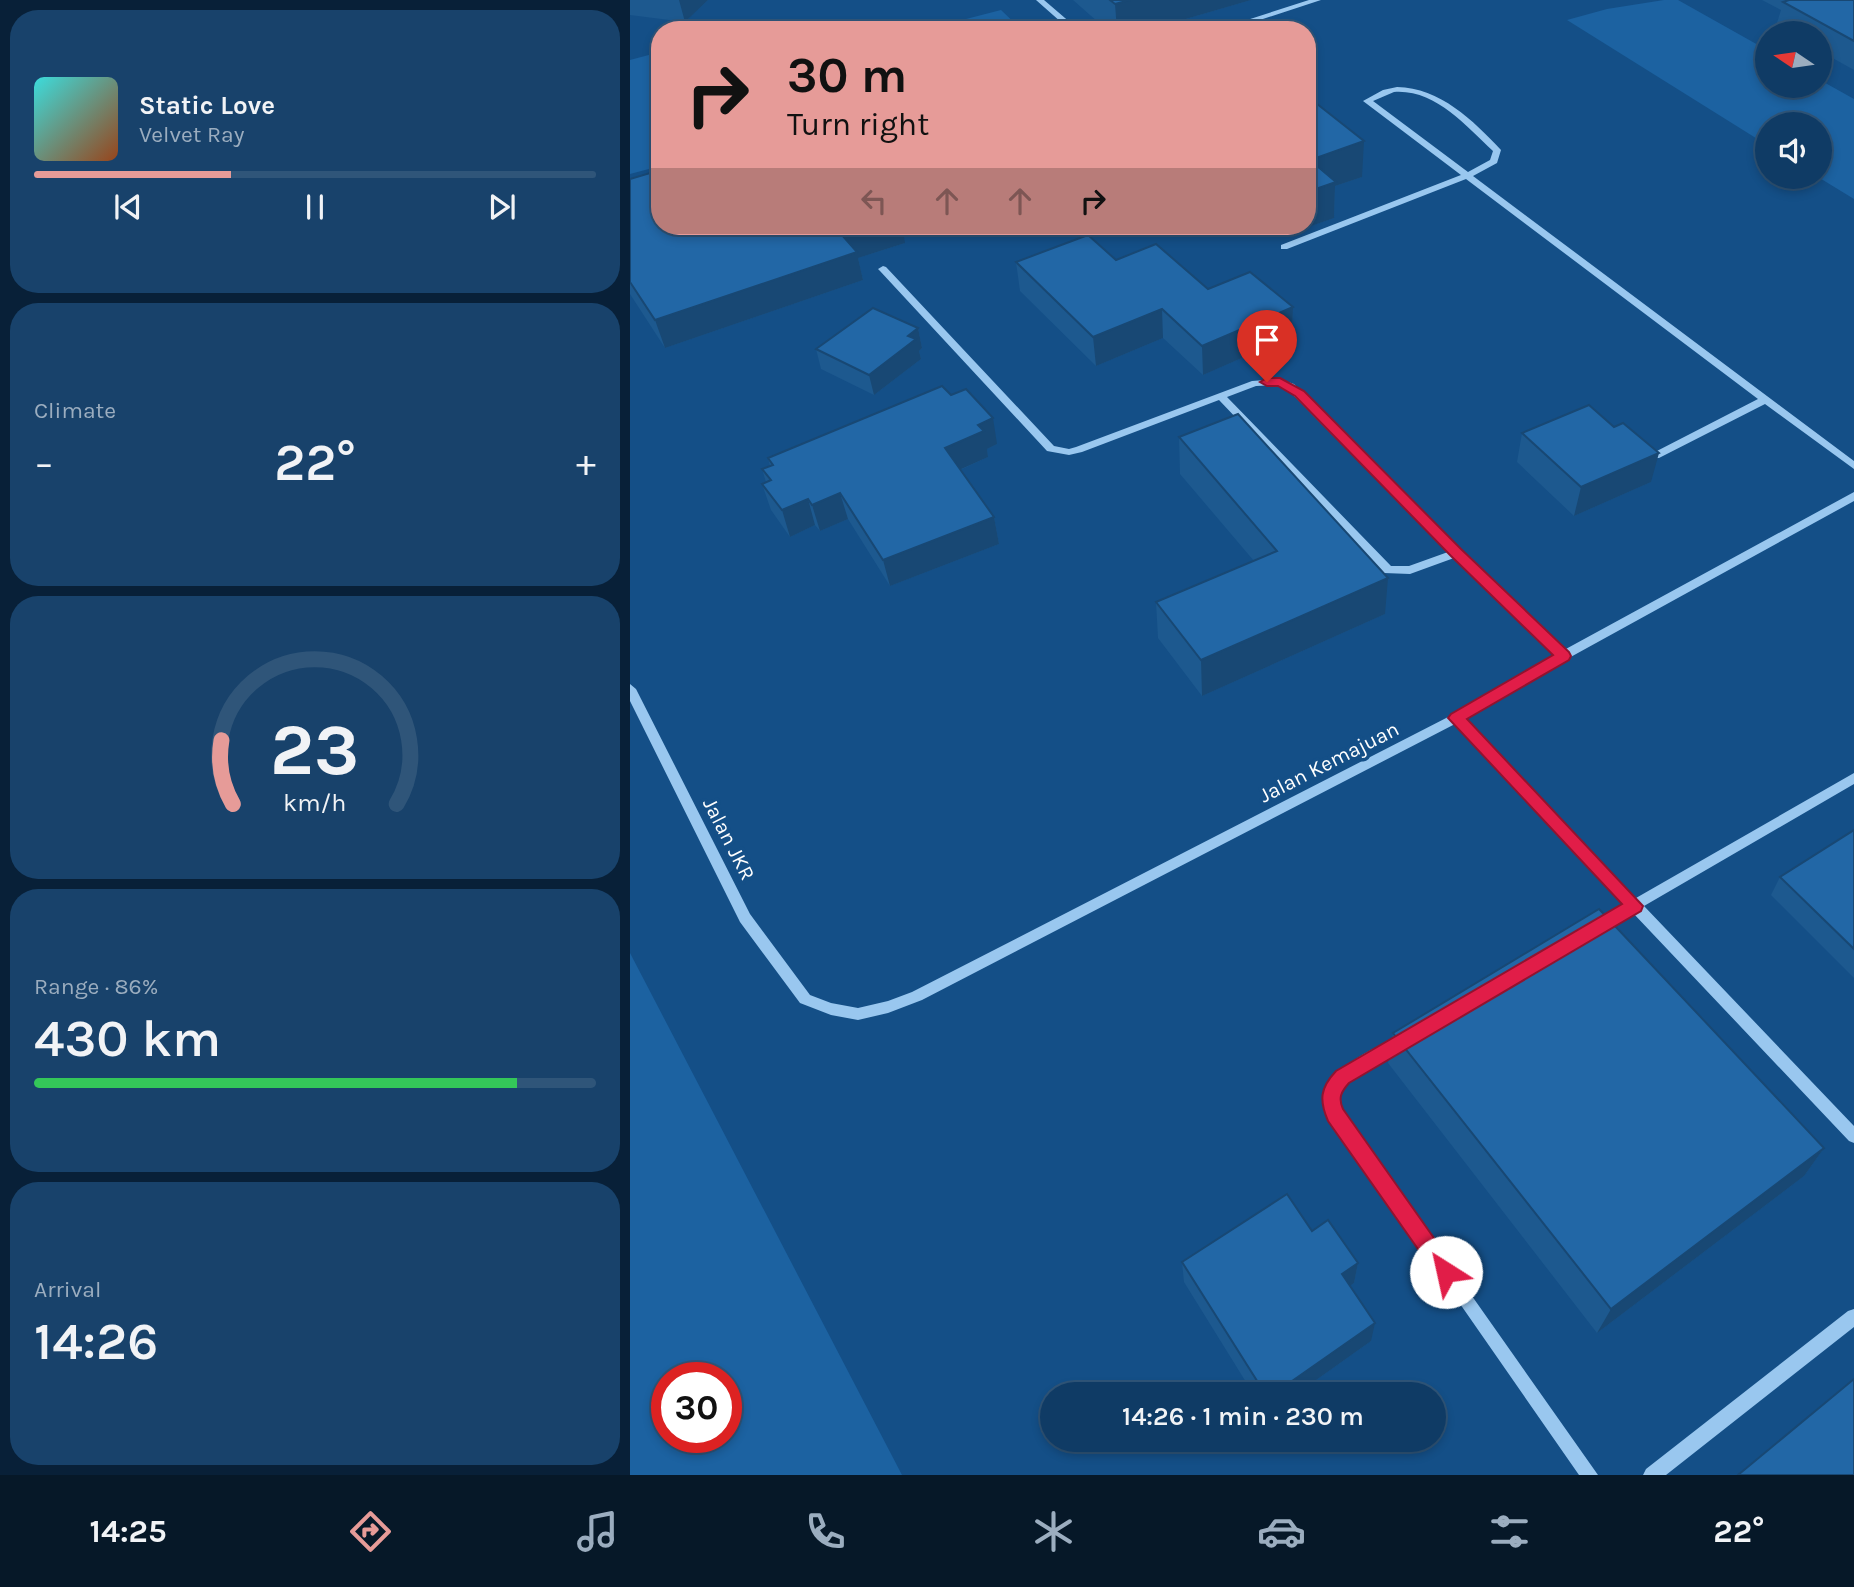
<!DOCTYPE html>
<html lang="en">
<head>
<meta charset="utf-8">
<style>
  :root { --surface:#0f3b65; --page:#18426b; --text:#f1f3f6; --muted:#9badbf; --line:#2f5579; --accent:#e69b98 }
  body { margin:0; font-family:Karla,sans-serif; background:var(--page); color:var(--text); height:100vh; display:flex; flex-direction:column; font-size:26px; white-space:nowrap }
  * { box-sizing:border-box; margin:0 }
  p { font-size:23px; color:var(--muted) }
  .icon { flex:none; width:38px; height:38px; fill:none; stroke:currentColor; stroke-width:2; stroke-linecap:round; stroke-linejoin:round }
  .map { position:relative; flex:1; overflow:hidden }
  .details { display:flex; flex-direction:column; gap:10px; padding:10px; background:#082038; width:630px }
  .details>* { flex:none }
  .top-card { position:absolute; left:21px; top:21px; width:665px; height:214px; border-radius:28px; box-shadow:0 4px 10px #0003,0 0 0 2px var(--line); background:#e69b98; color:#111; overflow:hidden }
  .needle { width:46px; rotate:283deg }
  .buttons { position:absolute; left:1125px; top:21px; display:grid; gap:14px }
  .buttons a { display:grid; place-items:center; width:77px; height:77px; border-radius:50%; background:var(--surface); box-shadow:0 4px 10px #0003,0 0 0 2px var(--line); font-size:35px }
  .speed { position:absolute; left:21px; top:1362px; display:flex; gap:14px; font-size:35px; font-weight:700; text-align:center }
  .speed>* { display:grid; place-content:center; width:91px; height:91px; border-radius:50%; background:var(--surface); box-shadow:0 4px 10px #0003,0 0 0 2px var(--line); line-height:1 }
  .speed .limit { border:10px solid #d22; background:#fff; color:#111 }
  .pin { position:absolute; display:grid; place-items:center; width:60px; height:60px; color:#fff; margin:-72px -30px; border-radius:50% 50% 50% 0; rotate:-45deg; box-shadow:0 0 7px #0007 }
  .pin .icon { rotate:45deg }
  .me { position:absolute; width:77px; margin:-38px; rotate:325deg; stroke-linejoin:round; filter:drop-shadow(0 0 5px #0008) }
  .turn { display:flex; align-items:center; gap:24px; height:147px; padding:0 21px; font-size:32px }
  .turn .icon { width:91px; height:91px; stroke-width:2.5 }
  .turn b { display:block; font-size:49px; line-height:60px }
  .lanes { display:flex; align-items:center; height:66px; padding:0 21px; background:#0003; justify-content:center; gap:35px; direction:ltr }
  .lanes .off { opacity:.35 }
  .big { font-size:52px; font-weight:600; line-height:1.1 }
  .details .tile { flex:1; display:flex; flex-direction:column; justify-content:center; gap:10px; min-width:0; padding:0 24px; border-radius:28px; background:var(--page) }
  .details .dial { align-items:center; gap:0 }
  .dial svg { height:182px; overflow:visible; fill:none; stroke:var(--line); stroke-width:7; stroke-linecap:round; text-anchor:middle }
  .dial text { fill:var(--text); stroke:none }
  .song { display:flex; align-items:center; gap:21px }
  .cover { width:84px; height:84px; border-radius:10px; background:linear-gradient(135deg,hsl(180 70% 55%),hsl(20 70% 35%)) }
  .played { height:7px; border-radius:4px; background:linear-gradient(90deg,var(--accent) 35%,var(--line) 35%) }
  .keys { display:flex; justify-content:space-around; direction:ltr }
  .heat { display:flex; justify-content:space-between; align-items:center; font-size:38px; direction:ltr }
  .charge { height:10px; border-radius:5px; background:linear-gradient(90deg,#34c759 86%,var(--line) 0) }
  .trip { position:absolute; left:410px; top:1382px; width:406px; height:70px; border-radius:35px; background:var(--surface); box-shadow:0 4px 10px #0003,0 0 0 2px var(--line); font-weight:600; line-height:70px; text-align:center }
  .tabs { display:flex; height:112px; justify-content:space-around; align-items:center; background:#061828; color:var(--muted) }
  .tabs .icon { width:49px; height:49px }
  .tabs .current { color:var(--accent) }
  .tabs b { font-size:32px; color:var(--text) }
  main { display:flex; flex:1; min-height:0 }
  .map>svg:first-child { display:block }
  .green { fill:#1c62a1; fill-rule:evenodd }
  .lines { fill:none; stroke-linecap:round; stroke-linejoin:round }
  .minor { fill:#99c7ef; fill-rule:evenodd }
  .wall { fill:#1d598f }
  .shaded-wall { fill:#184874 }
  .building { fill:#2267a6; stroke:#184874; stroke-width:2 }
  .route { fill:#e11d48; stroke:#92132f; stroke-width:2 }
  .labels { text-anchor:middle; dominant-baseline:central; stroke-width:7; stroke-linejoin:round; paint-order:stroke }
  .street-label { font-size:21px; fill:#fff; stroke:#144f87 }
</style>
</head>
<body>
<main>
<section class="details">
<div class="tile">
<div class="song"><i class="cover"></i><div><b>Static Love</b><p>Velvet Ray</p></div></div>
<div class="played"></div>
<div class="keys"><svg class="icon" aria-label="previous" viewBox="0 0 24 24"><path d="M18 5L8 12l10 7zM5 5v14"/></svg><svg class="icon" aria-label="pause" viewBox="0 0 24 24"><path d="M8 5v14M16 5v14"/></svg><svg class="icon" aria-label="next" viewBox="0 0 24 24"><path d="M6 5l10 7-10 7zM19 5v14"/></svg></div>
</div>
<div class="tile"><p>Climate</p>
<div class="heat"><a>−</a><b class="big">22°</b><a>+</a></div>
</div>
<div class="tile dial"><svg viewBox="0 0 100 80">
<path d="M14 69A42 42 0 1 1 86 69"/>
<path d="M14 69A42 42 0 0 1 9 41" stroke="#e69b98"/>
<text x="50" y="56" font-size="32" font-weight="700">23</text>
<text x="50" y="72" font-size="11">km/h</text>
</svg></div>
<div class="tile"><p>Range · 86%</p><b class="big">430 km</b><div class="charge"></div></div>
<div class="tile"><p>Arrival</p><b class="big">14:26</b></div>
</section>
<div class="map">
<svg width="1224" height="1475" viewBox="0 0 1224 1475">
  <rect width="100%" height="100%" fill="#144f87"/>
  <path class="green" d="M1034,0h14l89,50 1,36h52v-6l34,19v100l-36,-22 2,-53h-52l-1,21 -200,-125 40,-11z
    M371,10l21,20h-84l-3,-3z
    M30,52v114l-30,8v-114z
    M0,953l272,522h-272zM96,1377v60h-59v-60z"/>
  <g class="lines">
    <path class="minor" d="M406,0h8l35,30h-9z
      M679,0h12l-92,30h-13z
      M767,87c43,1 76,33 104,63l-4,13 -24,13 381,285v8l-89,-65 -106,54 -20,1v-4l14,-2 105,-54 -292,-220 -179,70h-6v-4l180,-70 -98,-74 20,-11zM764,92c41,-3 71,33 99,59l-3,9 -22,12 -95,-71z
      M253,266l3,1 168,179 15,3 7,-2 176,-66 28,-2 14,5 166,166 104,100 290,-158v9l-287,158 -103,60 172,179 218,-125v11l-210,122 210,220v17l-5,-2 -216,-228 -31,18 -5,2 -5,-2 -2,-4 2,-4 33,-19 -170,-180 -533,276 -34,13 -30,7 -27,-5 -31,-12 -60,-81 -110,-221v-17l6,5 114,225 60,81 21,8 27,5 30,-7 24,-9 540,-277 103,-60 -101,-97 -44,16 -26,-1 -165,-173 -137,52 -13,3 -22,-4 -167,-180 -2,-2zM649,385l7,3 162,164 -39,14h-18l-164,-169 29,-11z
      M773,1035l5,1 2,5 -2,5c-16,9 -65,30 -70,47 -1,6 1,12 3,17l257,365h-19l-251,-361c-3,-7 -6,-14 -4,-22 5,-23 58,-49 79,-57z
      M1224,1309v18l-188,148h-23l3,-6 202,-158z"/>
  </g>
  <path class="wall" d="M0,0h78l-23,22 -55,-7z
    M443,0h178l-103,30h-41z
    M1132,0h92v70l-34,-19v-18h-31l-13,-7 5,-16z
    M677,96l55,81 -27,9 -1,32 -43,15 -9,-7h25z
    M0,179l30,47 245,17 -47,15 5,22 -198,68 -35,-54z
    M486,260l92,29 85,18 -1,29 -89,39 -40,-37 -67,28 -76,-75 -4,-29z
    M288,328l4,20 -3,3 2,8 -47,36 -53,-26 -5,-20z
    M321,395l46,49 -10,5 1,8 -28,13 34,47 5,27 -109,42 -42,-67 -28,12 -5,-6 -25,12 -19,-27 -9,-26 4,-2 -4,-13 8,-3 -2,-8z
    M892,433l129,49 -77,34 -57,-54z
    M549,437l206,177 -183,82 -44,-58 -2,-36 98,-41 -74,-87z
    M1224,830v148l-83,-83 9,-18z
    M763,1033l431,115 -20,28 -207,157 -209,-270z
    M682,1231l46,32 -4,20 -4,3 21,55 -76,54h-41l-70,-113 -2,-20z"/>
  <path class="shaded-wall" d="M49,0h29l-23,22z
    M500,0h121l-103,30h-31l-2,-26z
    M734,141l-2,36 -27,9 -1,32 -43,15v-7h16v-34l3,-32z
    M236,226h36l3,17 -47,15 5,22 -198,68 -10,-28 186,-86z
    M663,307l-1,29 -89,39 -1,-29z
    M532,309l1,29 -67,28 -3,-29z
    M288,328l4,20 -3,3 2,8 -47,36 -5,-20 39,-39z
    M363,418l4,26 -10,5 1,8 -38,17 -5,-26 33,-23z
    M1029,453l-8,29 -77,34 7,-29z
    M210,493l8,26 -28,12 -8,-26z
    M178,499l7,26 -25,12 -8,-27z
    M364,517l5,27 -109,42 -7,-26z
    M758,578l-3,36 -183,82 -1,-36z
    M1194,1148l-20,28 -207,157 14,-24z
    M728,1263l-4,20 -15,11 3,-20z
    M745,1323l-4,18 -76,54h-23z"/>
  <path class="building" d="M480,0h20l-15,4z
    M1159,0h65v41l-71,-39z
    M677,96l57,45 -54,19 26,22 -29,10z
    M30,170v56h206l-25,8 16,18 -202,68 -25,-38v-103z
    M458,235l28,25 40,-16 52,45 42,-17 43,35 -91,39 -40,-37 -69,28 -77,-75z
    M243,308l45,20 -10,8 8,3 -47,36 -53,-26z
    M312,386l9,9 15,-6 27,29 -15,7 6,6 -39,17 49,69 -111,43 -43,-67 -28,12 -4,-6 -26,11 -20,-26 9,-4 -9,-11 11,-4 -5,-7z
    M959,405l25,22 9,-4 36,30 -78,34 -59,-54z
    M608,414l150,164 -187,82 -45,-58 121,-51 -98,-114z
    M1224,830v119l-74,-72z
    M969,909l225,239 -213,161 -218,-276z
    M657,1194l25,37 16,-11 30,43 -16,11 33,49 -103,72h-6l-84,-133z
    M1224,1379v96h-116z"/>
  <path class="route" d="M650,378l24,13 157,158 108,103 2,4 -2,4 -102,59 176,187 -2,5 -292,172c-8,9 -11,15 -6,26l110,156 3,7 -3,7 -7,3 -7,-3 -111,-158c-9,-21 -8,-33 8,-50l286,-167 -174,-186 3,-4 102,-59 -102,-99 -156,-160 -17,-10h-11l-7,-4 7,-4z"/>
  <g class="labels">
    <g class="street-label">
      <text transform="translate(699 762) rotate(-27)">Jalan Kemajuan</text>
      <text transform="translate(99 839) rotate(63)">Jalan JKR</text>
    </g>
  </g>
</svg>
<div class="buttons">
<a><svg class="needle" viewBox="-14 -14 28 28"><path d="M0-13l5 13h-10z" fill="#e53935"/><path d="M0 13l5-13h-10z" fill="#9badbf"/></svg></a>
<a><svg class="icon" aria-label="sound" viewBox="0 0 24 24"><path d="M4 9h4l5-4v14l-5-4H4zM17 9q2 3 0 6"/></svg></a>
</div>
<div class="speed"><div class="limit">30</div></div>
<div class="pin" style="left:637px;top:382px;background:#d93025"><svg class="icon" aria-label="arrive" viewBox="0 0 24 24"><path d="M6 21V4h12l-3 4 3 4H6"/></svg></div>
<svg class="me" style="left:816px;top:1272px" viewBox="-20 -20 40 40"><circle r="19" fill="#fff"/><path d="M0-13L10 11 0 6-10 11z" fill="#e11d48"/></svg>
<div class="trip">14:26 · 1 min · 230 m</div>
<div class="top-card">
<div class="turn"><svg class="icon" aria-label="right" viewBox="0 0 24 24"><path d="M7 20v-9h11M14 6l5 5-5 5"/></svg><div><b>30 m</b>Turn right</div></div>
<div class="lanes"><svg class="icon off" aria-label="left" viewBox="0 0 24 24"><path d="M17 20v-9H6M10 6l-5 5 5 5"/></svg><svg class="icon off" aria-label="ahead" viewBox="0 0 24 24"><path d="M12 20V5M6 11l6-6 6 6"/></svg><svg class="icon off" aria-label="ahead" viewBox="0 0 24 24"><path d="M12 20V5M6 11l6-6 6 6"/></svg><svg class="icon" aria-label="right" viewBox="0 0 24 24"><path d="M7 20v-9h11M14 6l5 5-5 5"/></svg></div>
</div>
</div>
</main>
<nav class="tabs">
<b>14:25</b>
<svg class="icon current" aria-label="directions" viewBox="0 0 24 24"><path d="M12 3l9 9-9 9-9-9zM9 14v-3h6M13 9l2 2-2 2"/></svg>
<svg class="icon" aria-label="music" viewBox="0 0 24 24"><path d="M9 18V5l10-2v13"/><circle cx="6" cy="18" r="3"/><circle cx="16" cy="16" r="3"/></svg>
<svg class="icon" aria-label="phone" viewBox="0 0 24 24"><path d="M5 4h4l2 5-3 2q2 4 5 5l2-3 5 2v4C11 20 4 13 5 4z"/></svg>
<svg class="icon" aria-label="climate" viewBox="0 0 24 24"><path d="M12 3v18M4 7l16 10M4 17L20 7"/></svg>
<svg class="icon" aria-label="car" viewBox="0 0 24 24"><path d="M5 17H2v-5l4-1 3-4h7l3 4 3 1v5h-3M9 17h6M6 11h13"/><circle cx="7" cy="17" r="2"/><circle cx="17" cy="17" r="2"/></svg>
<svg class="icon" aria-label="filters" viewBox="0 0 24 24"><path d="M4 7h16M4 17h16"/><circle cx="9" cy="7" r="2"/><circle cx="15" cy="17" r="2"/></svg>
<b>22°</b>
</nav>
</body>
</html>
